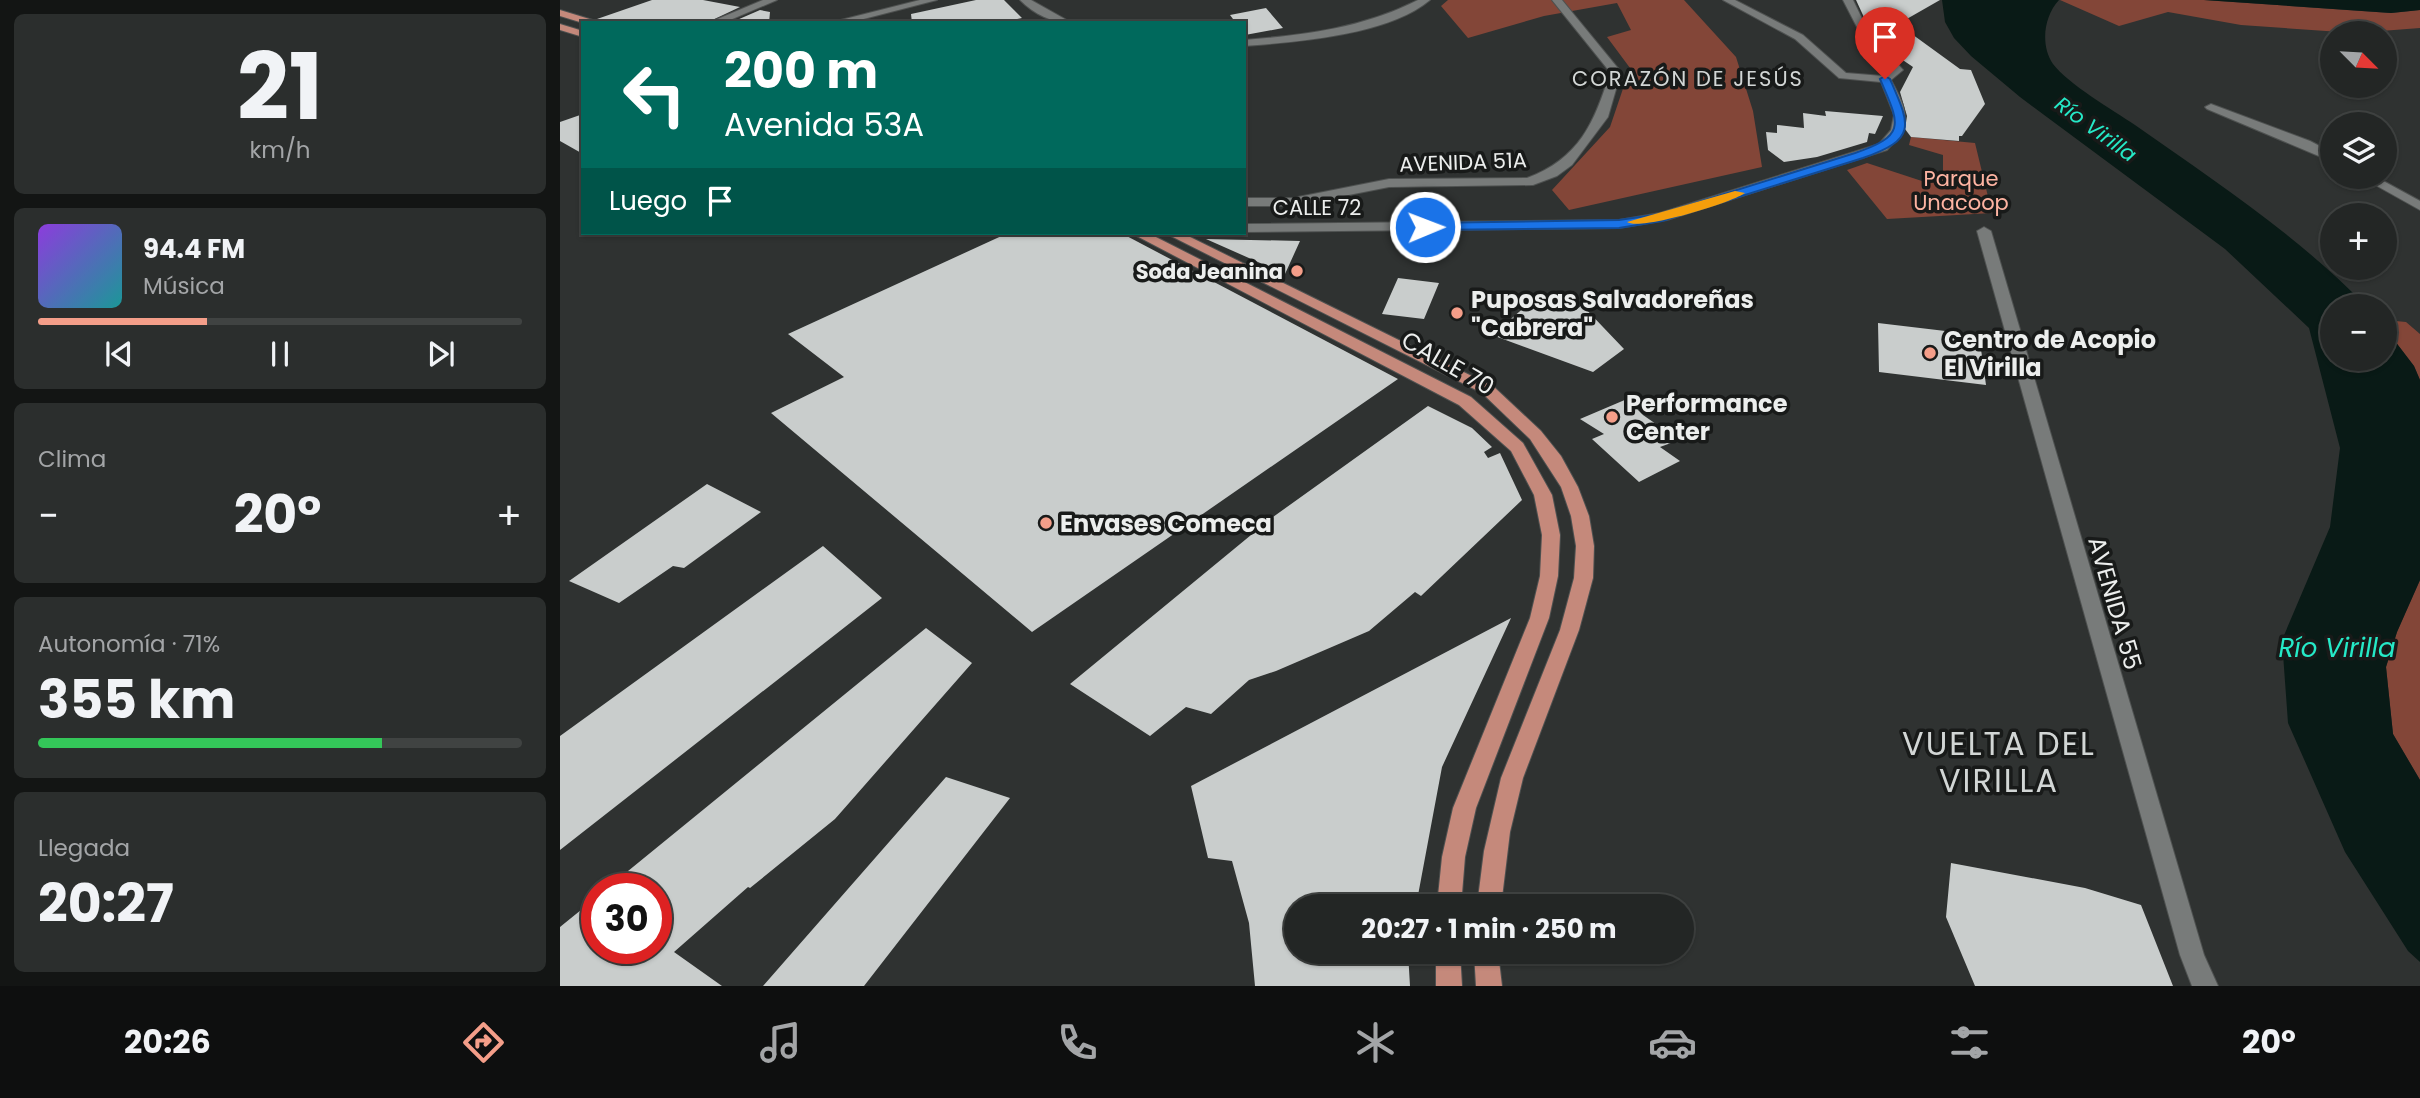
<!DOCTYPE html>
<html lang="es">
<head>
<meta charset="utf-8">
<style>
  :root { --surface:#232625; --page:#2b2e2d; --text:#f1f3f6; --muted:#a3a5a7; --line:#404342; --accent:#f49e89 }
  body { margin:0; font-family:Poppins,sans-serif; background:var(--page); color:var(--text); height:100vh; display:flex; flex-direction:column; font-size:26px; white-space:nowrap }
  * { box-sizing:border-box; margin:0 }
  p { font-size:23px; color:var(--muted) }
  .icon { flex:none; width:38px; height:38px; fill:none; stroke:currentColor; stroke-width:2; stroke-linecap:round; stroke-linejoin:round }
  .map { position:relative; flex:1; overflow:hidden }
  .details { display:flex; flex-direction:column; gap:14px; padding:14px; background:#131514; width:560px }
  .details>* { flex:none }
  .guide { position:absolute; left:21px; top:21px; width:665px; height:214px; border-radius:0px; box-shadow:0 2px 5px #0004,0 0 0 2px var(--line); background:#00695c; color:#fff; overflow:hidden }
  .needle { width:46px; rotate:114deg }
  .tools { position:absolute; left:1760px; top:21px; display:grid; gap:14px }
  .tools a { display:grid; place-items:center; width:77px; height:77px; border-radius:50%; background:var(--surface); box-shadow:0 2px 5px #0004,0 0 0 2px var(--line); font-size:35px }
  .speed { position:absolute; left:21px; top:873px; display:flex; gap:14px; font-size:35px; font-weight:700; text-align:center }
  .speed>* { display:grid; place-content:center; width:91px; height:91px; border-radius:50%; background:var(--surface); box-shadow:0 2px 5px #0004,0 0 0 2px var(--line); line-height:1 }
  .speed .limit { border:10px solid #d22; background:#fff; color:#111 }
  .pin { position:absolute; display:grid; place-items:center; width:60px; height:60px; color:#fff; margin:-72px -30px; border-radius:50% 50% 50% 0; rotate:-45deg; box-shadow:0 0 7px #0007 }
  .pin .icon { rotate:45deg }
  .me { position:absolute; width:77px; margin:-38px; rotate:89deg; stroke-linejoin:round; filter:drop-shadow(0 0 5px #0008) }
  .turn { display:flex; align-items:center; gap:24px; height:147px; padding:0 28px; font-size:32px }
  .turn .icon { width:91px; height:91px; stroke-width:2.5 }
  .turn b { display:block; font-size:49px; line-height:60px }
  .then { display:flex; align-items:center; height:66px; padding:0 28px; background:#0003; gap:14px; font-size:26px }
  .big { font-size:52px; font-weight:700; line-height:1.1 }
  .details .tile { flex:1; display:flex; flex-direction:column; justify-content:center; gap:10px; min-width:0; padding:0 24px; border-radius:10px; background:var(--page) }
  .details .dial { align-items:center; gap:0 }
  .dial b { font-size:91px; line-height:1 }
  .song { display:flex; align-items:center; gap:21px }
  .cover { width:84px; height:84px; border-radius:10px; background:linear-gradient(135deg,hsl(270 70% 55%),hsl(180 70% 35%)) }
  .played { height:7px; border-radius:4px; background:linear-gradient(90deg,var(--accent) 35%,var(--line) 35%) }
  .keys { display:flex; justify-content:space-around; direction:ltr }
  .heat { display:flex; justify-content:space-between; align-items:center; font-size:38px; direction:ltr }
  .charge { height:10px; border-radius:5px; background:linear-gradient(90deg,#34c759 71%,var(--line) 0) }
  .trip { position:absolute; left:724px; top:894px; width:410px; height:70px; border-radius:35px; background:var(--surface); box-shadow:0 2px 5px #0004,0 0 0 2px var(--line); font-weight:700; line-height:70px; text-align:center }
  .menu { display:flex; height:112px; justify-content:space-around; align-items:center; background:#0e0f0f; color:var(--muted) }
  .menu .icon { width:49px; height:49px }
  .menu .selected { color:var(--accent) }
  .menu b { font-size:32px; color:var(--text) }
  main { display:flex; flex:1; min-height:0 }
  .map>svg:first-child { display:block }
  .green { fill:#834638 }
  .water { fill:#091a16 }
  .building { fill:#c9cdcc }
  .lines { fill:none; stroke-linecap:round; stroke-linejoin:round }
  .minor-casing { stroke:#4e5150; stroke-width:2 }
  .primary-casing { stroke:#4e5150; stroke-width:2 }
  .minor { fill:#787b7a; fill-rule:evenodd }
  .primary { fill:#c5897b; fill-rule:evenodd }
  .route { fill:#1a73e8; stroke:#114b97; stroke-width:2 }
  .slow { fill:#f59e0b }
  .poi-dot { fill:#f49e89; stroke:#181a19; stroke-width:2.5 }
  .labels { text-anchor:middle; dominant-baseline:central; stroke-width:7; stroke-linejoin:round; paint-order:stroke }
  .far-neighbourhood-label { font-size:21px; letter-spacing:2px; fill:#d2d6d5; stroke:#181a19 }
  .far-water-label { font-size:21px; font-style:italic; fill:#25e9c7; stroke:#181a19 }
  .far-street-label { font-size:21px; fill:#eceeed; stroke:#181a19 }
  .far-park-label { font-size:21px; fill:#feb4a2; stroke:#181a19 }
  .far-poi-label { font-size:21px; font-weight:bold; fill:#eceeed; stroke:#181a19; text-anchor:end }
  .poi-label { font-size:24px; font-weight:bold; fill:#eceeed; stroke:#181a19; text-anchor:start }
  .street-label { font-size:24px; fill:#eceeed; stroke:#181a19 }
  .water-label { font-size:26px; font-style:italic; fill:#25e9c7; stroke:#181a19 }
  .near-neighbourhood-label { font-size:32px; letter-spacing:2px; fill:#d2d6d5; stroke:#181a19 }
</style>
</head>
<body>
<main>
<section class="details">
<div class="tile dial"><b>21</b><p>km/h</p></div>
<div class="tile">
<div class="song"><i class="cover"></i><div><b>94.4 FM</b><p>Música</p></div></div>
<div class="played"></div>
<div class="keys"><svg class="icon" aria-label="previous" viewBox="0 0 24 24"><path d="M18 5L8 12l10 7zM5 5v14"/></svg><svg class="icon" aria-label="pause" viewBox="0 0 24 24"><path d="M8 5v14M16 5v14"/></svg><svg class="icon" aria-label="next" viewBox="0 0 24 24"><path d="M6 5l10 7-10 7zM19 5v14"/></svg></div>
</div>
<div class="tile"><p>Clima</p>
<div class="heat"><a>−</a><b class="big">20°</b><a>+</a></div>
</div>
<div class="tile"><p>Autonomía · 71%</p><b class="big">355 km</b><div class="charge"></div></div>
<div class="tile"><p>Llegada</p><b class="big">20:27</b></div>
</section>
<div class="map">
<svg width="1860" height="986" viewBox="0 0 1860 986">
  <rect width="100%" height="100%" fill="#2f3231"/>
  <path class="green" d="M888,0h236l52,57 17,54 9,56 -193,43 -17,-20 58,-63 20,-59 -23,-31 24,-7 -14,-27 -73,13 -76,22 -27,-32z
    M1500,0h144l187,13 29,-3v18l-65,5 -114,-8 -73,-13 -49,14z
    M1351,137l64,6 17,70 -105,6 -40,-49 20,-7 61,20 15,-11v-17l-34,-10z
    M1825,320l21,2 14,12v46l-6,-14 -29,-38z
    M1860,580v200l-27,-46 -7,-67 11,-35z"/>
  <path class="water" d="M1382,0h117c-15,16 -19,45 -6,64 15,20 60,46 82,61 80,56 163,111 231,181h-33v53h52v-31l29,38 6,14v200l-23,52 -11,35 7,67 27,46v182l-12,-11 -63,-99 -57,-129 -6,-83 48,-113 10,-79 -31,-120 -84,-79 -205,-152 -49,-41 -17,-18 -9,-16z
    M1644,0h216v10l-29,3z"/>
  <path class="building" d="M92,0h51l37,7 -34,16h-107l-2,-4z
    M416,0h28l18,18 -22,5h-88l-1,-9z
    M1296,0h84l-42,24 62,45 11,1 14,34 -23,32h-3v5l-48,-4 -6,-8 2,-13 -7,-24 13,-25 -22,-15 -23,-26z
    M706,8l17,20 -38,7 -1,-12h-8l-6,-8z
    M200,10l10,2 -1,11h-39z
    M1265,111l58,5 -8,18 -6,-1 -2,9 -50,15 -33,5 -16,-12 -2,-18 11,1v-8l27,3 -1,-15 23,3z
    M23,114v40l-23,-13v-19z
    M448,233h113l277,146 -366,253 -261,-219 73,-36 -56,-43z
    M646,239l94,2 -15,33z
    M838,278l41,5 -15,36 -42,-5z
    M979,295l37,15 6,-5 42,44 -31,23 -101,-37z
    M1318,323l101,12 7,50 -107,-13z
    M1067,399l16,16 36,25 -19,7 20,14 -41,21 -47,-43 12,-5 -24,-15z
    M868,406l44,22 20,19 -8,5 4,6 12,-5 22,47 -101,96 -6,-4 -46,39 -93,40 -27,9 -38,34 -25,-7 -36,29 -80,-52 203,-167z
    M147,484l54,28 -77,56 -11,-2 -54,37 -50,-22z
    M263,546l59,52 -322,252v-114z
    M951,618l-69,149 -26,139h-119v46h111l2,34h-155l-6,-63 -17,-62 -24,-3 -17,-72z
    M366,628l46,35 -137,156 -85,69 -2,-1 -74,65 48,34h-162v-59l37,-30v51h59v-59h-50z
    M386,777l64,21 -146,188h-101z
    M1391,863l134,25 56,17 32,81h-198l-29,-69z"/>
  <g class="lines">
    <g class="minor-casing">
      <path id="minor" d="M203,0h14l-54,23h-15z
        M360,0h17l-89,23h-19z
        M460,0h11l41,23c-20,0 -38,-9 -52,-23z
        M858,0h12c-41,35 -133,42 -186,46v-6c61,-5 119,-12 174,-40z
        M992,0h10l59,72 -13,45 -36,48 -15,11 -24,9 -144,2 -96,19h-49v-8h49l96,-19 138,-1c52,-19 68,-56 83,-106z
        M1163,0h12l68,35 43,38 37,3 9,-7 -33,-38 -16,-31h10l13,27 37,43 -12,10c16,30 22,43 -4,70l-220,70 -48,8 -375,4v-8l375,-4 41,-7 219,-69 12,-14 3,-15 -13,-33 -42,-4 -44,-39z
        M1651,104l99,37 23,12v9l-126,-53 -2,-2z
        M1801,177h15l44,24v9z
        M1424,227l7,4 213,724 14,31h-26l-12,-31 -203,-724z"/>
    </g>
    <g class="primary-casing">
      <path id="primary" d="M0,10l36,11 1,2h-14l-23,-7z
        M0,24l23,7v6l-23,-7z
        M571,233h17l323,164 52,46 29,52 8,40 -2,41 -9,42 -73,190 -11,49 -4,49h-24l5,-49 11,-49 77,-190 10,-42 2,-41 -8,-40 -23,-44 -52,-46z
        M605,233h17l312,154 47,44 20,25 17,31 11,29 5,30 -1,32 -14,52 -56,148 -13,54 -9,74h-24l7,-55 17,-73 59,-148 14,-52 2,-32 -5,-30 -10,-29 -31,-48 -48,-46z
        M876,952h24l2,34h-26z
        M914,952h24l4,34h-26z"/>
    </g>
    <use href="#minor" class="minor"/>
    <use href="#primary" class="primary"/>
  </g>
  <path class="route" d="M1325,76l5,3c20,46 28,60 -27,79l-201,63 -43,7 -194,2 -6,-3 6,-4 194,-3 41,-6 195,-61c53,-18 44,-29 25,-74z"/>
  <path class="slow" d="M1175,191l10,2c-14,10 -105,38 -118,29z"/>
  <g class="poi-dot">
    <circle cx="737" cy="271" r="7"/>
    <circle cx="897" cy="313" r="7"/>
    <circle cx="1370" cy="353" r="7"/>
    <circle cx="1052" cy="417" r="7"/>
    <circle cx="486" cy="523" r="7"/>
  </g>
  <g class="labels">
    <g class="far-neighbourhood-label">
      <text x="1128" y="78">CORAZÓN DE JESÚS</text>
    </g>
    <g class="far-water-label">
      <text transform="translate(1536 129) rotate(36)">Río Virilla</text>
    </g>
    <g class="far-street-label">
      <text transform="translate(903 162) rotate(-2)">AVENIDA 51A</text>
      <text x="757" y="207">CALLE 72</text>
    </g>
    <g class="far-park-label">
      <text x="1401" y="178">Parque<tspan x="1401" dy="24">Unacoop</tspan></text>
    </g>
    <g class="far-poi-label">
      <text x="723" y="271">Soda Jeanina</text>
    </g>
    <g class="poi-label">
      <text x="911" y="299">Puposas Salvadoreñas<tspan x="911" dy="28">"Cabrera"</tspan></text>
      <text x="1384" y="339">Centro de Acopio<tspan x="1384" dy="28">El Virilla</tspan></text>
      <text x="1066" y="403">Performance<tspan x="1066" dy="28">Center</tspan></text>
      <text x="500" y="523">Envases Comeca</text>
    </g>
    <g class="street-label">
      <text transform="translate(888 363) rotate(30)">CALLE 70</text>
      <text transform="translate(1555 603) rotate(74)">AVENIDA 55</text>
    </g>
    <g class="water-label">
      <text x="1777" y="648">Río Virilla</text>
    </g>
    <g class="near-neighbourhood-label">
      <text x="1439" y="743">VUELTA DEL<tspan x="1439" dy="37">VIRILLA</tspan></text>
    </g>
  </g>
</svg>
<div class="tools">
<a><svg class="needle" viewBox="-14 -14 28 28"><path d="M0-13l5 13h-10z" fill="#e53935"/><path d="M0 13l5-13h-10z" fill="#a3a5a7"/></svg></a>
<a><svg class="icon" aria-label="layers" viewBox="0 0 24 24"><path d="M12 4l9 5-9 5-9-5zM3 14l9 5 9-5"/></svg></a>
<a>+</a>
<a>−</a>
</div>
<div class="speed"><div class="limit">30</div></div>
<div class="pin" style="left:1325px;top:79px;background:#d93025"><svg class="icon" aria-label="arrive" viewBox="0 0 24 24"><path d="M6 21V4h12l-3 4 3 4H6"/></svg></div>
<svg class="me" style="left:865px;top:227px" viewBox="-20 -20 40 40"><circle r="17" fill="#1a73e8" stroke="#fff" stroke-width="3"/><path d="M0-11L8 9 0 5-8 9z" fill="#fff"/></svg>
<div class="trip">20:27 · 1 min · 250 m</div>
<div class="guide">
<div class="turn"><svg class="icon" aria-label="left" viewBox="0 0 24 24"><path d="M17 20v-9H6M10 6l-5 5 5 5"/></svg><div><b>200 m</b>Avenida 53A</div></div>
<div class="then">Luego<svg class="icon" aria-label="arrive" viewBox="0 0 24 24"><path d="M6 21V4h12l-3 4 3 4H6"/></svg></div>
</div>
</div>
</main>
<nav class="menu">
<b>20:26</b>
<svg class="icon selected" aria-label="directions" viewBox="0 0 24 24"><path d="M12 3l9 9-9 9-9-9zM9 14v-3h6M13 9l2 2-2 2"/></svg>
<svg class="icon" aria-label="music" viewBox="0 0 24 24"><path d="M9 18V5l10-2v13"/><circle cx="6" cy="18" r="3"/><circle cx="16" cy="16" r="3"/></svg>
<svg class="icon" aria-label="phone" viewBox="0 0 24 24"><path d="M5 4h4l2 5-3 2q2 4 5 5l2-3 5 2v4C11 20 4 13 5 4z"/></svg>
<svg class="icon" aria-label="climate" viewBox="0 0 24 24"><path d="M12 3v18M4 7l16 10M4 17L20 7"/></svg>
<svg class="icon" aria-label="car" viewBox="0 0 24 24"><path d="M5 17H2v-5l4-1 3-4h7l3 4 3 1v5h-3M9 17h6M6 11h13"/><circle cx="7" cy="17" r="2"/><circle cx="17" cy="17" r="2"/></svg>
<svg class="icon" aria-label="filters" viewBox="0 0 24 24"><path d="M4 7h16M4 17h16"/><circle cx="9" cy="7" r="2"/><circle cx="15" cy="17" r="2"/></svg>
<b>20°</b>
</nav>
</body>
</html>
